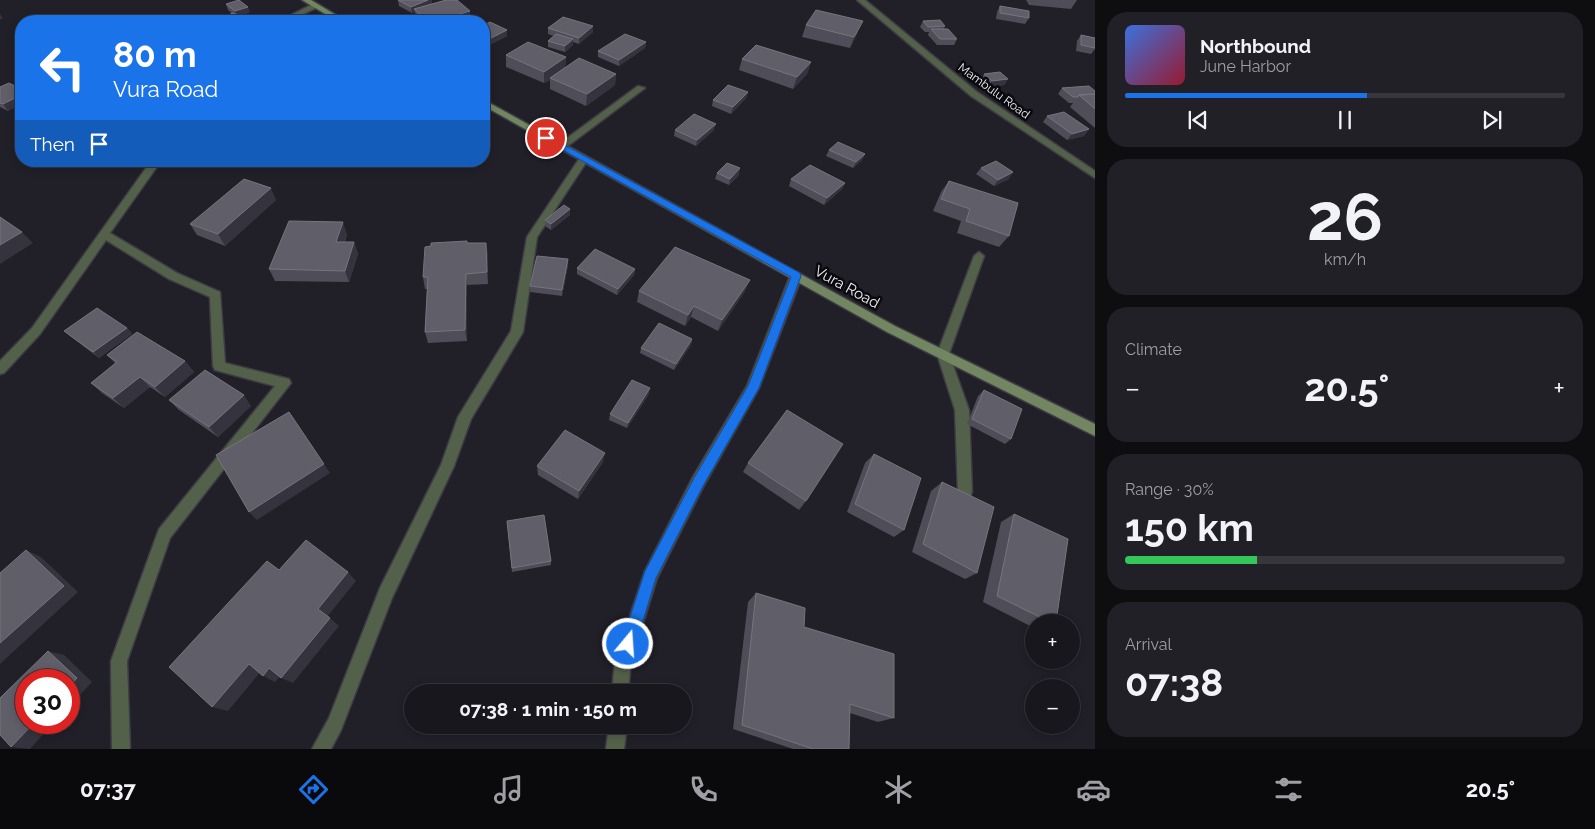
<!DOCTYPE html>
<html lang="en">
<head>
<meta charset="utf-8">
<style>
  :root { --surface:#19171e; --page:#222027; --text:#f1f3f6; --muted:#9f9fa4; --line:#37363c; --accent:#1a73e8 }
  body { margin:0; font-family:Raleway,sans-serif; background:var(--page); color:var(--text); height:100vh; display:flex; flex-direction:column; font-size:19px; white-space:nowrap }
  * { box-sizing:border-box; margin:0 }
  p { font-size:16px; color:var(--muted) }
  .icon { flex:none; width:28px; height:28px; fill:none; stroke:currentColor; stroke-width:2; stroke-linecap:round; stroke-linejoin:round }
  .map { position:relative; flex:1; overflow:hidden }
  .side { display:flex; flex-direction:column; gap:12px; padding:12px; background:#0e0d10; width:500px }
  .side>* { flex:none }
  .hud { position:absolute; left:15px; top:15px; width:475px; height:152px; border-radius:20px; box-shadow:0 2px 8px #0003,0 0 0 1px var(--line); background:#1a73e8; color:#fff; overflow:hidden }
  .tools { position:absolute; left:1025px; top:614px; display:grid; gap:10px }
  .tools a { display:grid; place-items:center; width:55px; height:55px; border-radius:50%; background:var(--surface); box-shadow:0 2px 8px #0003,0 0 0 1px var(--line); font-size:25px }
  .speed { position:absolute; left:15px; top:669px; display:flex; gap:10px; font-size:25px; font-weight:700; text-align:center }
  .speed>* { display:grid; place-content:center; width:65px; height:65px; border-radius:50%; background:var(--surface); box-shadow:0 2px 8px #0003,0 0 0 1px var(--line); line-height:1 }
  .speed .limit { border:8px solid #d22; background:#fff; color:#111 }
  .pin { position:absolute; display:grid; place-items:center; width:42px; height:42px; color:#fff; margin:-21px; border:2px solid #fff; border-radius:50%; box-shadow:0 1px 5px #0007 }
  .me { position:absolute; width:55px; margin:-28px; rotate:18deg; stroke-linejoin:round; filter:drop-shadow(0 0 4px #0008) }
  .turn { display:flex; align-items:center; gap:18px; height:105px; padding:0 15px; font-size:22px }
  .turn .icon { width:65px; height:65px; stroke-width:2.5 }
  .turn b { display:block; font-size:35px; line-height:42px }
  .then { display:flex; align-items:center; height:48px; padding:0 15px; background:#0003; gap:10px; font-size:19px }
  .big { font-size:38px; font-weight:700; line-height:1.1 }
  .side .card { flex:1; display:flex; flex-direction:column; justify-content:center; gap:8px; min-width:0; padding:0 18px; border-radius:20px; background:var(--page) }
  .side .dial { align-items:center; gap:0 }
  .dial b { font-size:65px; line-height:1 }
  .song { display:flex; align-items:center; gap:15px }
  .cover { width:60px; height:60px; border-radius:8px; background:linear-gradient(135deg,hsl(220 70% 55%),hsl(350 70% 35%)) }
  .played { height:5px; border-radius:2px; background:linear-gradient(90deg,var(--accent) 55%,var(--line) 55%) }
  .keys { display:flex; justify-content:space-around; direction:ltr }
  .heat { display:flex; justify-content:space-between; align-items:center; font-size:28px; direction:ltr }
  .charge { height:8px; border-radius:4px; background:linear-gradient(90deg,#34c759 30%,var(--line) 0) }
  .trip { position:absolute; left:404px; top:684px; width:288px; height:50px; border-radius:25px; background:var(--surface); box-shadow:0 2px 8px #0003,0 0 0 1px var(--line); font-weight:700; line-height:50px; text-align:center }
  .tabs { display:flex; height:80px; justify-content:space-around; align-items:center; background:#0a090c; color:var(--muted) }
  .tabs .icon { width:35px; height:35px }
  .tabs .active { color:var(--accent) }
  .tabs b { font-size:22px; color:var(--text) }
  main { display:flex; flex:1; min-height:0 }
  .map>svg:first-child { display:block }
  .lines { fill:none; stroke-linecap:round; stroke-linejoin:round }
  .street-casing { stroke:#3e3c44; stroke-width:3 }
  .secondary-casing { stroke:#3e3c44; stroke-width:3 }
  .street { fill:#54614a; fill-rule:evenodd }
  .secondary { fill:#728661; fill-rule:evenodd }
  .wall { fill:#4f4d57 }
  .shaded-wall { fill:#35333d }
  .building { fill:#605e68; stroke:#76757d }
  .route { fill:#1a73e8; stroke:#114b97 }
  .labels { text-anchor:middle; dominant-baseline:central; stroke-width:5; stroke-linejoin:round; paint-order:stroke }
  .far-street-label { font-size:12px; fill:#eeedf3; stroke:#0a090d }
  .street-label { font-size:15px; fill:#eeedf3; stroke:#0a090d }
</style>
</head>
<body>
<main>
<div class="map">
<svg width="1095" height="749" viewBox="0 0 1095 749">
  <rect width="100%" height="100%" fill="#211f28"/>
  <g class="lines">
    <g class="street-casing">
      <path id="street" d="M857,0h8l112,92 118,79v7l-124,-82z
        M313,4l7,2 -31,15h-10z
        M638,86l7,2 -80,60h-6v-4z
        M584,155l5,3 -52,79 -14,95 -52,87 -17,47 -62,132 -51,132 -10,19h-19l17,-31 51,-130 61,-123 17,-48 53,-86 16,-94 54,-81z
        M151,161h10l-51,72 67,40 43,19 5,71 64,16 2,4 -121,155 -43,123 3,88h-18l-1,-88 48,-132 116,-143 -60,-16 -2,-4 -3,-69 -41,-18 -63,-39 -66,94 -36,39 -4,1v-13l32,-33z
        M979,252l5,4 -35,98 20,56 3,82 -2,5 -5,2 -5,-2 -2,-5 -3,-82 -18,-56 37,-98z
        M796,272l6,4 -43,112 -56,99 -46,91 -26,83 -3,31h-16l3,-31 30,-90 48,-94 54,-91 43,-110z
        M609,725h18l-3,24h-18z"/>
    </g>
    <g class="secondary-casing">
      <path id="secondary" d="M302,0h9l35,21h-9z
        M484,100l411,226 200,98v12l-208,-104 -403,-226z"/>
    </g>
    <use href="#street" class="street"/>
    <use href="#secondary" class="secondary"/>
  </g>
  <path class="wall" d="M398,0h34v4l39,17h-54l-2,-9 -3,1 -13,-7z
    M1026,0h51l-6,9 -42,-4z
    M226,4l24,8 -10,4 -7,-2 -5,-4z
    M1000,6l29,12 -4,6 -29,-5 1,-7z
    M923,21l22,5 -1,3 13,10 -3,6h-17l-9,-10 1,-3h-4l-5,-5z
    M484,25l23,5v6l-16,8 -7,-3z
    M806,25l52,7 -8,16 -48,-11z
    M548,28l45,4 -14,12 -6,-2v3l-8,7 -17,-5v-6l6,-5 -6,-2z
    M1081,35l14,3v11l-4,5 -15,-3 1,-10z
    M646,42l-1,6 -26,18 -21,-9v-6z
    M506,55l60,2 -1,10 51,7 -1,11 -29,21 -36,-17v-9l-6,3 -38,-16z
    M742,59l69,3 -4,12 -14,15 -54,-19z
    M984,74l24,5 -4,6 -16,2 -7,-7z
    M0,87l21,2v15l-13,7 -8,-4z
    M1062,88l33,3v37l-25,-21 3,-4h-4l-11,-9z
    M748,92l-2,6 -15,16 -19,-8 1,-6z
    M1047,116l42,13 -5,7 -17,4 -24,-18z
    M675,130h39l-18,16 -22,-10z
    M829,150l36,4 -3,6 -9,8 -27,-12z
    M981,168l28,11 -15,7 -18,-12z
    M717,173l22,2 -10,10 -14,-6z
    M791,179l54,4 -3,6 -18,16 -35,-19z
    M949,181l60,55 -10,11 -42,-14 4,-12 -28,-10 8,-19z
    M276,200l-51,46 -28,-11 -7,-11z
    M570,209v6l-19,15 -6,-4v-6z
    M347,234l-2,8h9l4,12 -9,28 -74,-1 -6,-12z
    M468,243l20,11v30l-21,1v56l-39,2 -3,-11 2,-43h-2l-2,-12z
    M568,259v6l-6,31 -32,-4v-6z
    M577,268l58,1 -1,6 -17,20 -40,-21z
    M639,291h106l-27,40 -27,-14 -6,9 -48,-24z
    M127,328l5,6 -33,24 -29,-22 -6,-5z
    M692,339l-1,6 -17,25 -34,-17 1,-5z
    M107,355l78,6 9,11 -29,25 -15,-10 -26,21 -22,-15 -11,-10 24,-20z
    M984,390l27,49 -6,5 -38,-20 11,-28z
    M649,394l-22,34 -18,-8 1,-6z
    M169,400l82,6 -33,31 -39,-27z
    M874,454l30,76 -10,7 -47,-25 18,-49z
    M603,462l-25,37 -40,-24 -1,-9z
    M748,463l58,38 -7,9 -56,-38z
    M942,482l35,91 -12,6 -53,-27 19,-61z
    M1014,514l42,108h-22v6l-51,-26 18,-80z
    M507,521l44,40v4l-39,7z
    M756,593l48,34 90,91 -16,4 -28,-9 -1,36h-56l-60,-20 15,-127z"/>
  <path class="shaded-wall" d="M428,0h4v4l-18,5 1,3 -3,1 -1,-6z
    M248,7l2,5 -13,5 -2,-6z
    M470,11l1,10h-34z
    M0,14l3,4 -3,2z
    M863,21l-5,11 -8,16 4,-11z
    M593,26v6l-14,12v-6z
    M507,30v6l-16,8v-6z
    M573,39v6l-8,7v-6z
    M646,42l-1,6 -26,18v-6z
    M566,57l-1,12 -15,9v2l-6,3v-11z
    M811,62l-4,12 -14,15 4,-12z
    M616,74l-1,11 -29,21 1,-12z
    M1008,79l-4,6 -16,2 4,-6z
    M748,92l-2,6 -15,16 2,-7z
    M21,95v9l-13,7 -5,-7z
    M716,124l-2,6 -18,16 1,-6z
    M1089,129l-5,7 -17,4 5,-6z
    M865,154l-3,6 -9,8 3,-6z
    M740,168l-1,7 -10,10 1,-6z
    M1013,172l-4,7 -15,7 4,-6z
    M845,183l-3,6 -18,16 3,-7z
    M271,188l5,12 -51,46 -7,-12z
    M570,209v6l-19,15v-6z
    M343,222l4,12 -6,19 -5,-11z
    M22,232l11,11 -33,21v-19z
    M354,242l4,12 -9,28 -4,-11z
    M486,243l2,11v30l-1,-12z
    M568,259v6l-6,31v-6z
    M635,269l-1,6 -17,20 1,-6z
    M466,274l1,11v56l-2,-11z
    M750,280l-5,11 -27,40 4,-11z
    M694,306l-3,11 -6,9 3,-11z
    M127,328l5,6 -33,24 -6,-6z
    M692,339l-1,6 -17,25 2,-6z
    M185,361l9,11 -29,25 -10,-10z
    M140,377l10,10 -26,21 -11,-10z
    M650,388l-1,6 -22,34 1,-5z
    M244,395l7,11 -33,31 -9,-10z
    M605,453l-2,9 -25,37 1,-8z
    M324,464l6,9 -73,47 -8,-8z
    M26,550l15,7 37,35 -78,72v-21z
    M348,572l8,9 -29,36 -9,-8z
    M330,618l9,8 -46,57 -12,-5z
    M48,651l16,4 28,27 -23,25v-20z
    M249,664l13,6 -34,41 -16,-4z
    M269,668l13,6 -7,8 -12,-6z
    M35,722h19l-24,27 -19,-2z"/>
  <path class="building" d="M239,0l9,7 -13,4 -9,-7z
    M398,0h30l-17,7z
    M446,0h11l13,11 -33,10h-9l-14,-12z
    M1000,6l29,5v7l-29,-5z
    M816,10l47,11 -9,16 -48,-12z
    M232,13l20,6 -3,2h-29z
    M563,17l30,9 -14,12 -31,-10z
    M940,20l5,6 -17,1 -5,-6z
    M490,22l17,8 -16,8 -7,-3v-10z
    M931,29h17l9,10h-17z
    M556,34l17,5 -8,7 -17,-5z
    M625,34l21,8 -27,18 -21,-9z
    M1081,35l14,3v10l-14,-3z
    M528,42l38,15 -22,15 -38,-17z
    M756,45l55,17 -14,15 -55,-18z
    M579,58l37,16 -29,20 -37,-16z
    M1000,72l8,7 -16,2 -8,-7z
    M9,83l12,6v6l-18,9 -3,-1v-16z
    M728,85l20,7 -15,15 -20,-7z
    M1089,86l6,5v3l-16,1 -1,2h-5l-11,-9z
    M1095,94v15l-16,-14z
    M21,105v4l-4,-2z
    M1064,112l25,17 -17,5 -25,-18z
    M694,114l22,10 -19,16 -22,-10z
    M838,142l27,12 -9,8 -27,-12z
    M996,161l17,11 -15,8 -17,-12z
    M727,163l13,5 -10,11 -13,-6z
    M810,165l35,18 -18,15 -36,-19z
    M244,179l27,9 -53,46 -28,-10z
    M949,181l69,22 -9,33 -43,-15 4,-12 -29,-10z
    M564,205l6,4 -19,15 -6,-4z
    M0,217l22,15 -22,13z
    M289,221l54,1 -7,20h18l-9,29 -76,-2z
    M467,241v2h19l1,29 -21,2 -1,56 -40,2 3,-55h-5l2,-30 6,-1v-3z
    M675,247l75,33 -28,40 -28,-14 -6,9 -49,-24z
    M595,249l40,20 -17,20 -41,-21z
    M537,256l31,3 -6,31 -32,-4z
    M97,308l30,20 -34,24 -29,-21z
    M659,323l33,16 -16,25 -35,-16z
    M137,332l48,29 -30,26 -15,-10 -27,21 -22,-15 26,-21 -10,-7z
    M205,370l39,25 -35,32 -40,-27z
    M632,380l18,8 -22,35 -18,-9z
    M984,390l38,19 -11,30 -39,-20z
    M787,410l56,34 -37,57 -58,-38z
    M289,412l35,52 -75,48 -33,-57z
    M565,430l40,23 -26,38 -42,-25z
    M874,454l47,24 -17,52 -49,-26z
    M942,482l52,25 -17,66 -54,-29z
    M1014,514l54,25 -12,83h-6l-53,-26z
    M544,515l7,46 -39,7 -5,-47z
    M306,540l42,32 -30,37 12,9 -49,60 -12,-10 -6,8 -14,-12 -37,43 -43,-40 98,-106 12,9z
    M26,550l38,36 -64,57v-70z
    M756,593l49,15 -1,19 90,27v64l-44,-14 -1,45h-36l-71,-24z
    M48,651l29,27 -8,9v-7h-43v42h9l-24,25 -11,-12v-37z"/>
  <path class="route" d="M546,135l254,138 1,3 -42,112 -56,98 -47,92 -20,66 -2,5 -6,3 -5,-3 -2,-5 24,-73 49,-93 54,-92 43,-109 -248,-138 -1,-1z"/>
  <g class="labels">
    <g class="far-street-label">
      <text transform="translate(994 91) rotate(36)">Mambulu Road</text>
    </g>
    <g class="street-label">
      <text transform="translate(847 287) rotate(29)">Vura Road</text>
    </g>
  </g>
</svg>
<div class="tools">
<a>+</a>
<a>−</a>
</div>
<div class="speed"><div class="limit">30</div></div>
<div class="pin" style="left:546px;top:138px;background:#d93025"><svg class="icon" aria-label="arrive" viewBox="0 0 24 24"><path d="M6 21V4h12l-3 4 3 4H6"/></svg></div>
<svg class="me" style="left:628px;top:644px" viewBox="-20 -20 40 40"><circle r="17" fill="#1a73e8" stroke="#fff" stroke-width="3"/><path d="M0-11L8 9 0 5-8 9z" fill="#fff"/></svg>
<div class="trip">07:38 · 1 min · 150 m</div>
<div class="hud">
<div class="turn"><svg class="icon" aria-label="left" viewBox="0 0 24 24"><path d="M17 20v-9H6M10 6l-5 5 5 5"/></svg><div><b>80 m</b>Vura Road</div></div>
<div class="then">Then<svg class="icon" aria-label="arrive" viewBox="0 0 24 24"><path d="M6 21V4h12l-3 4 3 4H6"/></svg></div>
</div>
</div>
<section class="side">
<div class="card">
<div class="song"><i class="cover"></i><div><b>Northbound</b><p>June Harbor</p></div></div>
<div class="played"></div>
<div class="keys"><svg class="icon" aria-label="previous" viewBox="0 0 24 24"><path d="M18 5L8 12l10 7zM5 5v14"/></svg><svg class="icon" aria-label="pause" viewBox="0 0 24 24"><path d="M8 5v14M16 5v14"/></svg><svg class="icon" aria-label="next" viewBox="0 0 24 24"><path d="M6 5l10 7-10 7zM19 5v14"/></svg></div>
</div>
<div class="card dial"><b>26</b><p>km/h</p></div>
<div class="card"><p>Climate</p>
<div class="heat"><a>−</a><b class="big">20.5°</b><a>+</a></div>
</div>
<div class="card"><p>Range · 30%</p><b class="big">150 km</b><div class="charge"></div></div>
<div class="card"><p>Arrival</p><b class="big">07:38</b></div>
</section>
</main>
<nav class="tabs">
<b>07:37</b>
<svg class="icon active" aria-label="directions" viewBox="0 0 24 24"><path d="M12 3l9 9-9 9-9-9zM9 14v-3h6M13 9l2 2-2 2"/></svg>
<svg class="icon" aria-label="music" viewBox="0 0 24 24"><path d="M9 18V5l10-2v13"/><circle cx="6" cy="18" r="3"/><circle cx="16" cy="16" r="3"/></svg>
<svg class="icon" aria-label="phone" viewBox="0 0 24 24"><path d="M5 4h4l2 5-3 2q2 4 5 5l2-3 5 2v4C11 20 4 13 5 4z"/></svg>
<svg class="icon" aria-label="climate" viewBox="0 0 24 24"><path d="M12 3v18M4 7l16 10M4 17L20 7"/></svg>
<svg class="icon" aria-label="car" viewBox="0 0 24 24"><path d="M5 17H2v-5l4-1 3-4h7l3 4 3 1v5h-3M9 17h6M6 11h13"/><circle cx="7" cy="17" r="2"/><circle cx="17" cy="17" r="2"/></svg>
<svg class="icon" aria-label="filters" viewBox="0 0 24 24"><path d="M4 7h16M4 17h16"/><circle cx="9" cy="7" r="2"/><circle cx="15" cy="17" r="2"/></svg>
<b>20.5°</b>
</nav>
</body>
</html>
